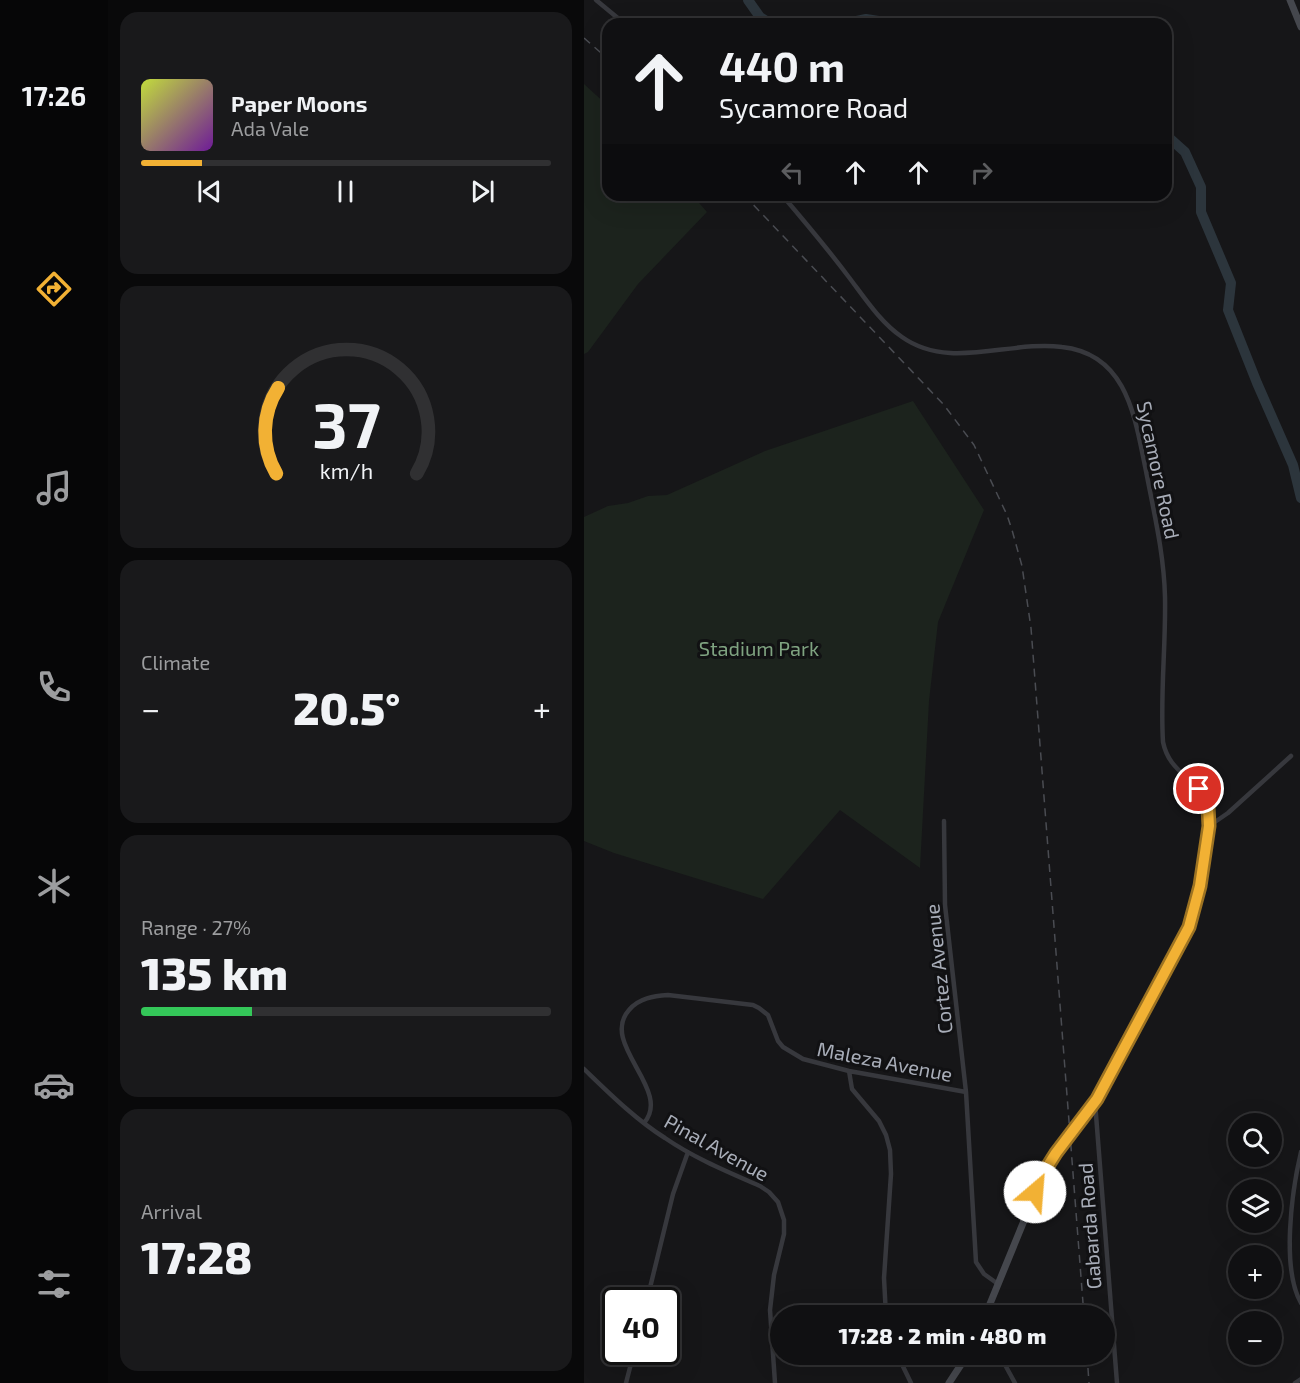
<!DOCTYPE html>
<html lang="en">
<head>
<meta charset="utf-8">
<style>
  :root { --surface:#101012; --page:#19191b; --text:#f1f3f6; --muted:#9c9d9f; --line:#303032; --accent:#f2b134 }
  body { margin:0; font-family:"Exo 2",sans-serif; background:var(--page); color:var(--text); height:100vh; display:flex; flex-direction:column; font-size:22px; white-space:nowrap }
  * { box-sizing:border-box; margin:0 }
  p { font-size:20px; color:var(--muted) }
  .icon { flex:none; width:33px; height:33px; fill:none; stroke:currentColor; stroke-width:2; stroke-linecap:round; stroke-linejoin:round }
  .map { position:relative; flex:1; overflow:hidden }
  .drawer { display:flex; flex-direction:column; gap:12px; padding:12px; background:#09090a; width:476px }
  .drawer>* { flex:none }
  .top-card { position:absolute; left:18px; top:18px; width:570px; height:183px; border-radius:18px; box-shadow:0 6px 24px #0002,0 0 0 2px var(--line); background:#101012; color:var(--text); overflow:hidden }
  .tools { position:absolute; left:644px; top:1113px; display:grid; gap:12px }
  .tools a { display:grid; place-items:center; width:54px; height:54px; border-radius:50%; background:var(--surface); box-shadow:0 6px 24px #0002,0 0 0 2px var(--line); font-size:30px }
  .speed { position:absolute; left:18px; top:1287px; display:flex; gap:12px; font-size:30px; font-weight:700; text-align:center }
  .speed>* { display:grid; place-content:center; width:78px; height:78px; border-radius:50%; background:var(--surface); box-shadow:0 6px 24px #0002,0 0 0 2px var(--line); line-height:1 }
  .speed .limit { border:3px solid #111; border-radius:9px; background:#fff; color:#111 }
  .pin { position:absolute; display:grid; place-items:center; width:51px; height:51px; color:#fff; margin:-26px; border:3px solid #fff; border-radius:50%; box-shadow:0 2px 6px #0007 }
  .me { position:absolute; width:66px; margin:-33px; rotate:27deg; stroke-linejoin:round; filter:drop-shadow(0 0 4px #0008) }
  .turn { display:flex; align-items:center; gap:21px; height:126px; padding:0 18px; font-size:27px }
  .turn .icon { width:78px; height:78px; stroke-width:2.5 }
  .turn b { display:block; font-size:42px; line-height:51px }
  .lanes { display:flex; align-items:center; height:57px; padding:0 18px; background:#0003; justify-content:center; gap:30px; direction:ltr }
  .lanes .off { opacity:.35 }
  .big { font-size:45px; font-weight:800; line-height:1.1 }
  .drawer .tile { flex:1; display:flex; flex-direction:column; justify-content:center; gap:9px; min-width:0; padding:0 21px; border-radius:18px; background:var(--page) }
  .drawer .dial { align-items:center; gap:0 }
  .dial svg { height:156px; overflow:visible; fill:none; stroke:var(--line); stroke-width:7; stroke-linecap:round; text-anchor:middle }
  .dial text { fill:var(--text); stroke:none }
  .song { display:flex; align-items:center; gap:18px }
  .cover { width:72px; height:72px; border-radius:9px; background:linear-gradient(135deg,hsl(70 70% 55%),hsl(280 70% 35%)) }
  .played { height:6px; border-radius:3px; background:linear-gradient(90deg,var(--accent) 15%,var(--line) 15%) }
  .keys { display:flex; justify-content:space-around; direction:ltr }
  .heat { display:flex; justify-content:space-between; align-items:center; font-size:33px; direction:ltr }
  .charge { height:9px; border-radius:4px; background:linear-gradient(90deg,#34c759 27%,var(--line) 0) }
  .trip { position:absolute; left:186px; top:1305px; width:345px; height:60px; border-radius:30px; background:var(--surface); box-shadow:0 6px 24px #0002,0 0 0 2px var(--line); font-weight:800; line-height:60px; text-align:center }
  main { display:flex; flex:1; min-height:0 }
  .menu { display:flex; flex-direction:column; width:108px; justify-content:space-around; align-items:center; background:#060607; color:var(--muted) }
  .menu .icon { width:42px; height:42px }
  .menu .current { color:var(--accent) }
  .menu b { font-size:27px; color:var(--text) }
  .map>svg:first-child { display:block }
  .green { fill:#1c231d }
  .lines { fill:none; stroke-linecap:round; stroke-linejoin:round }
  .river { stroke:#2c353c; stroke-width:10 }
  .street { stroke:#37383d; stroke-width:4.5 }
  .secondary { stroke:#45474d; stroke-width:7 }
  .rail { stroke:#4a4c52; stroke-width:1.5; stroke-dasharray:8 6; stroke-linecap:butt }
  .route-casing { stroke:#9d7322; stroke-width:15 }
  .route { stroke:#f2b134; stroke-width:10 }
  .labels { text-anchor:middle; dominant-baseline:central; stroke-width:6; stroke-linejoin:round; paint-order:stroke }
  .street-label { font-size:20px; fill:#a8adb8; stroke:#111113 }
  .park-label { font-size:20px; fill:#7fa381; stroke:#111113 }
</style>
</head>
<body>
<main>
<nav class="menu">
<b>17:26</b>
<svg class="icon current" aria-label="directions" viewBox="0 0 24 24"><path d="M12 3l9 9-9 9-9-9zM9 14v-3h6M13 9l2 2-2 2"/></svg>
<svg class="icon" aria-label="music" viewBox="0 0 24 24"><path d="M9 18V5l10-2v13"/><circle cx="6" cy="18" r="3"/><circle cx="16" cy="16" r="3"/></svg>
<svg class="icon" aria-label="phone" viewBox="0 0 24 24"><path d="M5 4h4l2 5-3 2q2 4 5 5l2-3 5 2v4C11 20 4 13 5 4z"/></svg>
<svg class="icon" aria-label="climate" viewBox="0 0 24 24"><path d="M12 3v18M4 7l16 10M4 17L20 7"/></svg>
<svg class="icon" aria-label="car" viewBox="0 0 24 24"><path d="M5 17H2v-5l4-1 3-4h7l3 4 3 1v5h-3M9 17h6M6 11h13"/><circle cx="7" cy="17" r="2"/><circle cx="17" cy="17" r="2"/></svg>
<svg class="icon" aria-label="filters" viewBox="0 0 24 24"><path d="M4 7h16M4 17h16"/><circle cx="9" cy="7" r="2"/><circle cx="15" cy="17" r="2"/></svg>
</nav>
<section class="drawer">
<div class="tile">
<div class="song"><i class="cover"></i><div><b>Paper Moons</b><p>Ada Vale</p></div></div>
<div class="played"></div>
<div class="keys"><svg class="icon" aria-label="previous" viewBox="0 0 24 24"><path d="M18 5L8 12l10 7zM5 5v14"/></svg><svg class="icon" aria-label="pause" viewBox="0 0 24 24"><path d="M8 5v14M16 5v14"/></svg><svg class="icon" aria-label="next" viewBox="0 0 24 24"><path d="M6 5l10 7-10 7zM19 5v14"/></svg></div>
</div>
<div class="tile dial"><svg viewBox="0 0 100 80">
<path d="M14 69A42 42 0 1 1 86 69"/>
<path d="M14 69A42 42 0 0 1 15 25" stroke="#f2b134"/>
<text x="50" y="56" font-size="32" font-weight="700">37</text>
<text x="50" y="72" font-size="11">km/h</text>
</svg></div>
<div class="tile"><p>Climate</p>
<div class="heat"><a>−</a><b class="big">20.5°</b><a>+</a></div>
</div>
<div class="tile"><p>Range · 27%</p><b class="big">135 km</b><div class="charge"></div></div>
<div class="tile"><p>Arrival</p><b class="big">17:28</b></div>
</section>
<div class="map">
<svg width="717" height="1383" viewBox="0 0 717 1383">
  <rect width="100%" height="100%" fill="#161618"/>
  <path class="green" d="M0,84l24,22v89h84l15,17 -69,72 -50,68 -4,2z
    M329,401l71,109 -46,112 -9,79 -9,167 -80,-58 -77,89 -149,-46 -30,-12v-324l24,-11 20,-3 20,-7 19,-1 98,-44z"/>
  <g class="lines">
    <path class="river" d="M164,0l12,17 11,7
      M259,24l23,-5 31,5
      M582,135l19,17 16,35v25l30,71 -3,27 29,73 36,82 8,33"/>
    <path class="street" d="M12,0l29,24
      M198,195c23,27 45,53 66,81 16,21 32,46 54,61 48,34 107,3 160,10 66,7 73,72 84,124 8,42 18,83 19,126 1,48 -5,97 -2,145 8,39 46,34 46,84
      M360,821l1,84 21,187 10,170 8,12 14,10
      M625,826l19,-13 63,-57
      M0,1069c25,24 51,50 81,69 29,20 63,34 95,48l9,6 9,10 6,18v14l-10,41 -4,35 5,73
      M265,1071l3,18 27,32 7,14 4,15 1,24 -7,104 2,38
      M511,1102l22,281
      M60,1123c29,-33 -45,-79 -15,-113 10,-12 25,-14 39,-15l85,10 6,3 9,7 10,26 5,6 20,12 46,12 117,21
      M717,1152c-9,38 -20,116 0,151
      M63,1300l26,-106 15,-42
      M313,1354l14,29
      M408,1354l12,9 11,20
      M42,1383l8,-31
      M711,1383l6,-4"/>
    <path class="secondary" d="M706,0l11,27
      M401,1316l59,-144 17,-26 36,-47 92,-172 11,-41 9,-60
      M365,1383l19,-29"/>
    <path class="rail" d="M0,38l24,21
      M160,195l200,210 30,40 33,70 5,15 10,36 9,62 53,688
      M503,1354l2,29"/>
  </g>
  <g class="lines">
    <g class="route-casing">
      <path id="route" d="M451,1192l9,-20 12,-19 41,-54 92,-172 11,-41 9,-60 -1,-19 -9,-18"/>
    </g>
    <use href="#route" class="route"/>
  </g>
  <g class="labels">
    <g class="street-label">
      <text transform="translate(575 470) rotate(78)">Sycamore Road</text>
      <text transform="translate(354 969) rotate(-96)">Cortez Avenue</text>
      <text transform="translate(301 1061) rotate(11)">Maleza Avenue</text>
      <text transform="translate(133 1147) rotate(29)">Pinal Avenue</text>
      <text transform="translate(505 1226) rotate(-94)">Gabarda Road</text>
    </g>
    <g class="park-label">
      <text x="175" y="648">Stadium Park</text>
    </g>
  </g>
</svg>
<div class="tools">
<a><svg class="icon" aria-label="search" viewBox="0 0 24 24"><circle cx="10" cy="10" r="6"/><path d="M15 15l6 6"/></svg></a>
<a><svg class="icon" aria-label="layers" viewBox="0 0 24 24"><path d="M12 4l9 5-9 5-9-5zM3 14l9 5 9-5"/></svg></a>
<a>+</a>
<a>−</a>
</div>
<div class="speed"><div class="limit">40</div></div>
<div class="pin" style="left:615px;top:789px;background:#d93025"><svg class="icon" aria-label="arrive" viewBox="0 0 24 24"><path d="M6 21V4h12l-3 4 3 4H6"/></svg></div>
<svg class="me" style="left:451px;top:1192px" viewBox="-20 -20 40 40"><circle r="19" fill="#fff"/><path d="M0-13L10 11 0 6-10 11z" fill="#f2b134"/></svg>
<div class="trip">17:28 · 2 min · 480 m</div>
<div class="top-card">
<div class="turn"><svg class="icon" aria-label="ahead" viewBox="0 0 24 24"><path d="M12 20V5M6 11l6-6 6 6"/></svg><div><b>440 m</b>Sycamore Road</div></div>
<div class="lanes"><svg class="icon off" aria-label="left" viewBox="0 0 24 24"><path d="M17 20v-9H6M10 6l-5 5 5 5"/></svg><svg class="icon" aria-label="ahead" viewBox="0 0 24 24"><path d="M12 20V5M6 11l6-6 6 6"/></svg><svg class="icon" aria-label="ahead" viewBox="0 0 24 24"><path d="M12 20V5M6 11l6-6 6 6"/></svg><svg class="icon off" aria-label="right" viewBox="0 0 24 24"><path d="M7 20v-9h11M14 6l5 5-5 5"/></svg></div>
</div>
</div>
</main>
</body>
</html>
